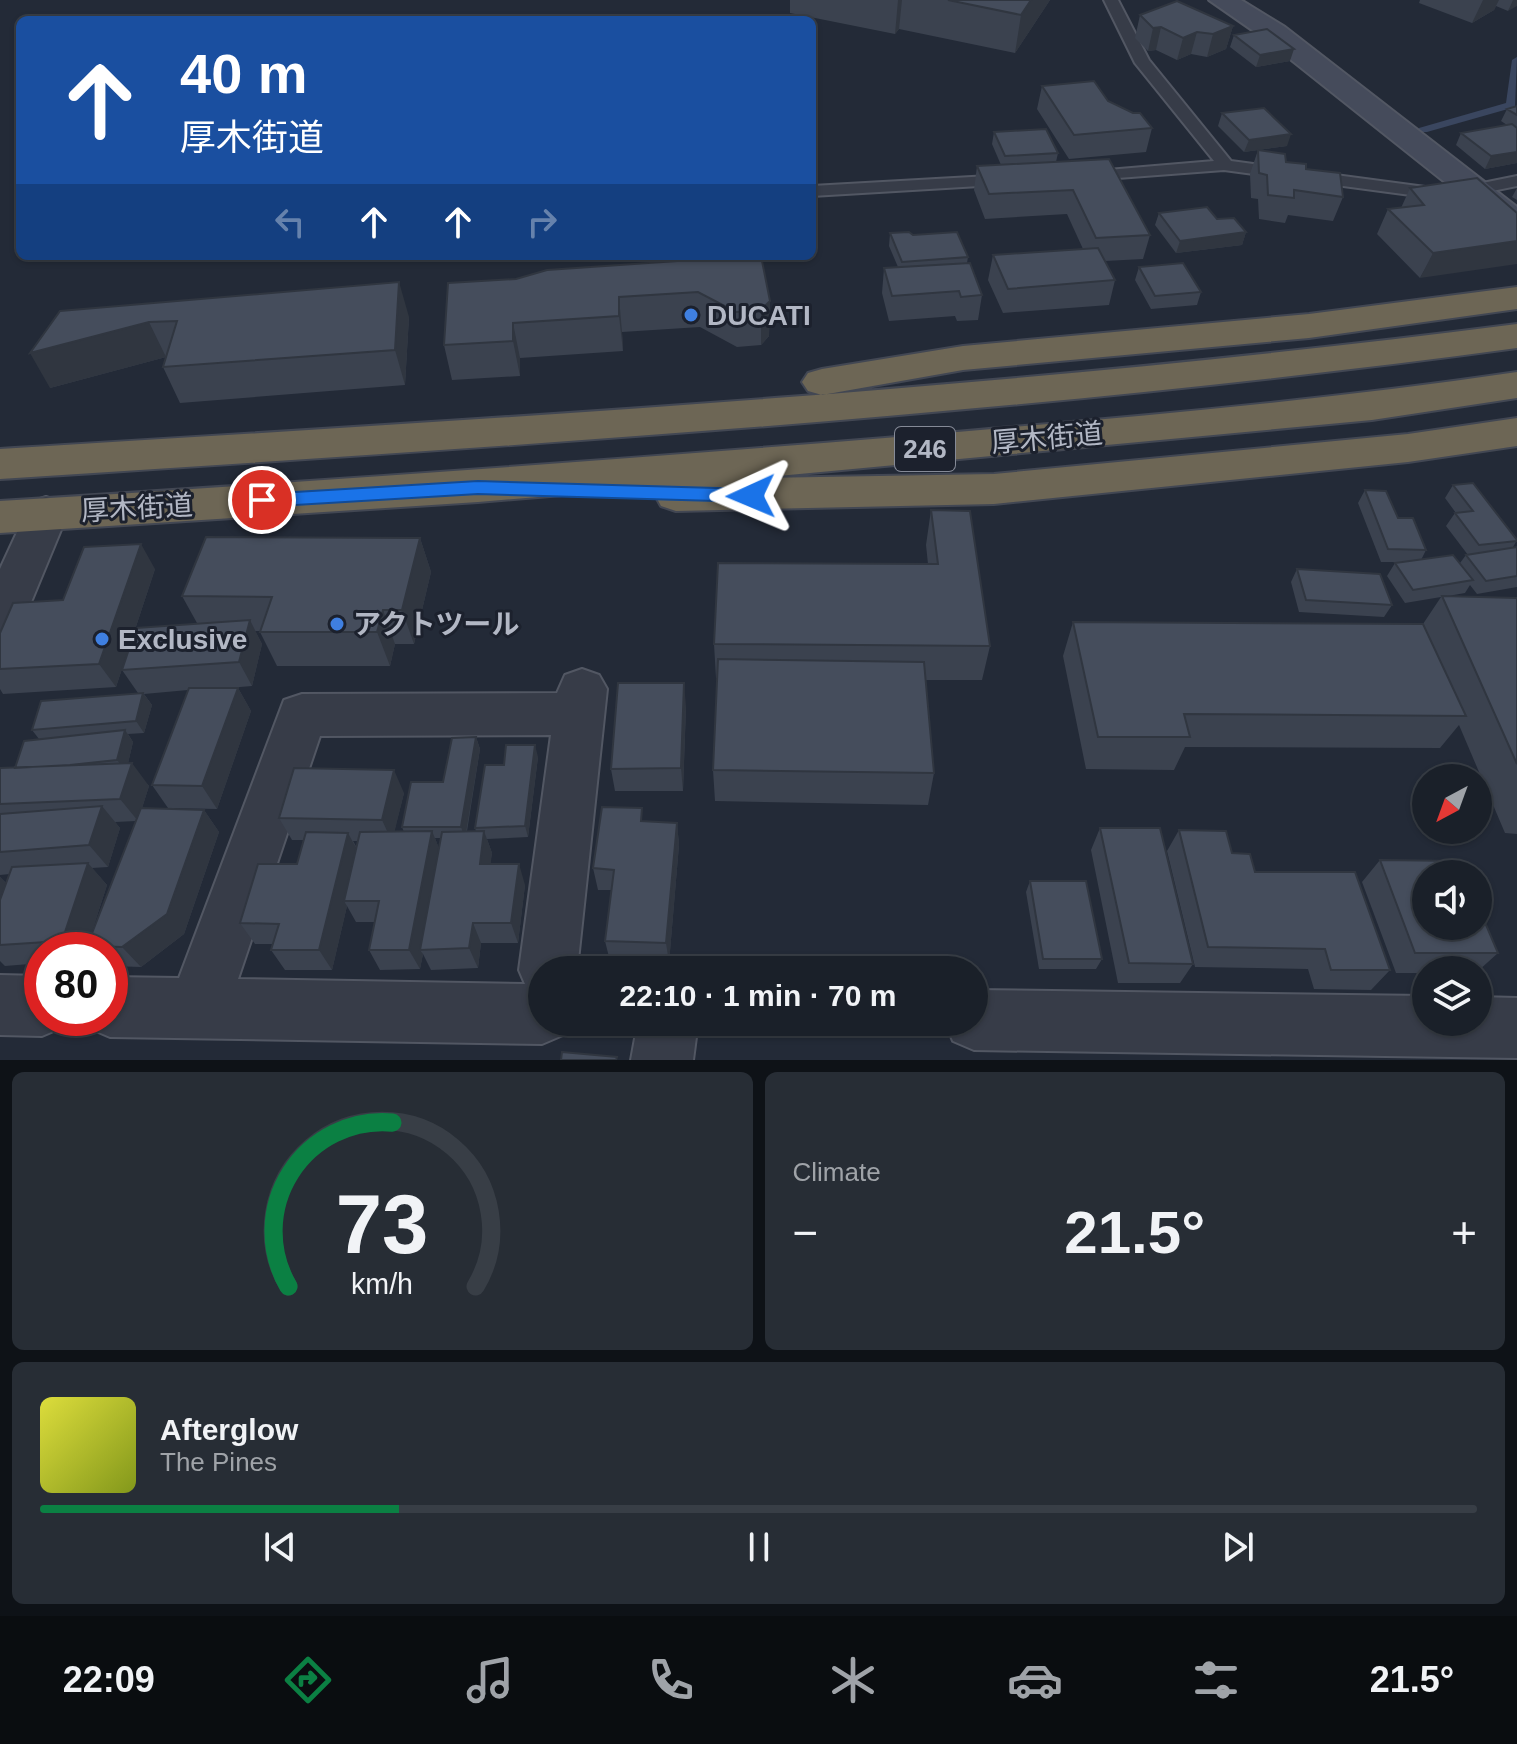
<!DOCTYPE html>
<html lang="en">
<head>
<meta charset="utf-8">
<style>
  :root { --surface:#1a2029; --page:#272d35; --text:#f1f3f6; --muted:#9fa3a8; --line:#383e46; --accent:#0b8043 }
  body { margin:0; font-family:Helvetica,"Noto Sans JP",sans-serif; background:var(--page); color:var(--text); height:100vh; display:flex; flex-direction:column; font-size:30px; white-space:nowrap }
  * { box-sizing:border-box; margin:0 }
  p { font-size:26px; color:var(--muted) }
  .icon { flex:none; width:44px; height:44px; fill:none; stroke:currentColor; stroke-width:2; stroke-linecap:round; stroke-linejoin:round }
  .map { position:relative; height:1060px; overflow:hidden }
  .details { display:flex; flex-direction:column; gap:12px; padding:12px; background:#0e1217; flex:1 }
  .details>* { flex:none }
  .banner { position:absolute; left:16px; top:16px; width:800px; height:244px; border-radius:12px; box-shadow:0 2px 6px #0004,0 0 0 2px var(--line); background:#1a4fa0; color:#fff; overflow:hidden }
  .needle { width:52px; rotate:221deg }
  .controls { position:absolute; left:1412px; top:764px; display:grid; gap:16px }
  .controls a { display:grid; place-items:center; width:80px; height:80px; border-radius:50%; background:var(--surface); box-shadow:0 2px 6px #0004,0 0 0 2px var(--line); font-size:40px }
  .speed { position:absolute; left:24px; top:932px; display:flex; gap:16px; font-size:40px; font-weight:700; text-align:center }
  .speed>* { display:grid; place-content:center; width:104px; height:104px; border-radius:50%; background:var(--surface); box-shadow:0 2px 6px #0004,0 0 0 2px var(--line); line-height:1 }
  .speed .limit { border:12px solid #d22; background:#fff; color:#111 }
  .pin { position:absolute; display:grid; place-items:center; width:68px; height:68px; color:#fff; margin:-34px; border:4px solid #fff; border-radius:50%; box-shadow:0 2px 8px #0007 }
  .me { position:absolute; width:88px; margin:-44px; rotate:269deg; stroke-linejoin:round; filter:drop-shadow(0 0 6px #0008) }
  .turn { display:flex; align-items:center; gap:28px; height:168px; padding:0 32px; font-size:36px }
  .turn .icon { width:104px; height:104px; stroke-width:2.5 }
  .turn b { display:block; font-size:56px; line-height:68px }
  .lanes { display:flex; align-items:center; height:76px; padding:0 32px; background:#0003; justify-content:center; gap:40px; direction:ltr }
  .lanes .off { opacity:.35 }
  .big { font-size:60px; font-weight:700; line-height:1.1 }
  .details .tile { flex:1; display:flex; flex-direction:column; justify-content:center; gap:12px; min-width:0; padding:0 28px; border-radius:12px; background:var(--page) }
  .details .dial { align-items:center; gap:0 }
  .dial svg { height:208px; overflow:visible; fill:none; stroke:var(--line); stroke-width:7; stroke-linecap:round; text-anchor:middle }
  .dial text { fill:var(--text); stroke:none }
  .song { display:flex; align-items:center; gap:24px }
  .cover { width:96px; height:96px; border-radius:12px; background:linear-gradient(135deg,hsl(60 70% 55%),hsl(70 70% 35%)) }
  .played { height:8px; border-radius:4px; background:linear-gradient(90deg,var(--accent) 25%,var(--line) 25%) }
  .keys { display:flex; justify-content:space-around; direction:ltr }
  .heat { display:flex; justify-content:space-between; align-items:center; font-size:44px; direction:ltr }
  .details .tiles { flex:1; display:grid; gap:12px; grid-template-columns:1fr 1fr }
  .tile:last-child { grid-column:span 2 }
  .trip { position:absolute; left:528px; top:956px; width:460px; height:80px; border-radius:40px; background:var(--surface); box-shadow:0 2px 6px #0004,0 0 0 2px var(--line); font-weight:700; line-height:80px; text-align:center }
  .tabs { display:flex; height:128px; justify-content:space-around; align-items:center; background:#0a0d10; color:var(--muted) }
  .tabs .icon { width:56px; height:56px }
  .tabs .on { color:var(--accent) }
  .tabs b { font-size:36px; color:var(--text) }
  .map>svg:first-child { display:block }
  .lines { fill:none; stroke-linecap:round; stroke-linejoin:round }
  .stream { fill:#3a465f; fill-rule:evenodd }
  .lane-casing { stroke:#525763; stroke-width:4 }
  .street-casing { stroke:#525763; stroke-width:4 }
  .secondary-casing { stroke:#525763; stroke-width:4 }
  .highway-casing { stroke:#424753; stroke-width:4 }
  .lane { fill:#373c48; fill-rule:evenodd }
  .street { fill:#373c48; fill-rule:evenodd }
  .secondary { fill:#454b5b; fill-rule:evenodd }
  .highway { fill:#6d6655; fill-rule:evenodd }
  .wall { fill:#3b424f; fill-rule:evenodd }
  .shaded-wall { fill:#303640 }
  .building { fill:#454d5c; stroke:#303640; stroke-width:2 }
  .route { fill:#1a73e8; stroke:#114b97; stroke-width:2 }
  .shop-dot { fill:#3f7fe0; stroke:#1c212d; stroke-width:3 }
  .labels { text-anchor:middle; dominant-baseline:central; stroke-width:6; stroke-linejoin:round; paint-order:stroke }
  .shield { fill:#1c212d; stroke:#858a97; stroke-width:2 }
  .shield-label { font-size:26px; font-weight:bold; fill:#b2b7c4 }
  .poi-label { font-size:28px; font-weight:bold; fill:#b2b7c4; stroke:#1c212d; text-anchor:start }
  .street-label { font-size:28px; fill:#b2b7c4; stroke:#1c212d }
</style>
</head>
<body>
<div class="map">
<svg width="1517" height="1060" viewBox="0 0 1517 1060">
  <rect width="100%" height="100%" fill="#232a37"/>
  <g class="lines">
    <path class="stream" d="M1517,57l-2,50 -88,25h-8v-4l87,-25 6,-43z"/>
    <g class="lane-casing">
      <path id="lane" d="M1104,0h14l31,60 82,101 217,29 69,-14v10l-69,14 -224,-30 -146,11 -3,-4 9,-5 130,-11 -79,-98z
        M1007,175l6,1v8l-201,12v-10z"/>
    </g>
    <g class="street-casing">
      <path id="street" d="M46,497l15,5 7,11 -51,123 -17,6v-73l31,-67z
        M582,669l17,6 8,14 -30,281h-35v52h27l-6,13 -21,9 -432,-7 -21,-9 -4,-10h25v-41l69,1 105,-278 18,-6 255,-1 8,-18zM551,735l-32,235 6,14 -287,-5 82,-243z
        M0,975l42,1v42h25l-4,9 -21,9 -42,-1z
        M974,990l452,6v26h52v-25l39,1v60l-543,-8 -21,-9 -8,-19h29z
        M638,1022h60l-5,38h-62z"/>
    </g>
    <g class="secondary-casing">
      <path id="secondary" d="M1209,0h32l44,27 232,180v26l-12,-3 -240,-191z"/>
    </g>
    <g class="highway-casing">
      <path id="highway" d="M1517,287v22l-208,29 -346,32 -141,25 -14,-4 -6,-9 6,-9 14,-4 141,-23 346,-32z
        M1517,324v24c-504,68 -1010,98 -1517,131v-30c507,-31 1013,-60 1517,-125z
        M1517,372v26l-145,22 -615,58 237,-4 414,-40 109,-16v28l-109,16 -414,42 -318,7 -15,-5 -6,-11 4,-8 -181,15 -478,31v-32c295,-18 590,-39 885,-63 211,-18 423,-35 632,-66z"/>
    </g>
    <use href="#lane" class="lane"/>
    <use href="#street" class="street"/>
    <use href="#secondary" class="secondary"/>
    <use href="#highway" class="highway"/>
  </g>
  <path class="wall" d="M790,0h260l-35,53 -116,-24 -4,5 -105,-21z
    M1420,0h97l-9,11 -12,-5 -2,4 -22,13 -53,-20z
    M1140,15l93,11 -7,23 -19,8 -16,-3 -14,6 -21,-10 -8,1 -13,-13z
    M1234,35l56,26 -34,6 -26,-20z
    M1042,86l66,15 44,27 -6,24 -77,7 -32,-50z
    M1517,106v57l-32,6 -29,-24 5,-12 46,-8 -6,-4 6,-12z
    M1222,113l65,33 -43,6 -26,-26z
    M994,132l64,21 -2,9 94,73 -7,24 -38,2 10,19 -6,25 -106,8 -15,-33 5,-25 90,-6 -16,-35 -82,5 -11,-29 3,-24 24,-1 -9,-21z
    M1258,150l48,19 37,28 -10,24 -45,-6 -3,8 -26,-4 -1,-20 -7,-1 -1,-24z
    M1477,178l-57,100 -43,-44 11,-25 13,-1 9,-20z
    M1517,188v12l-5,-3z
    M1159,213l58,6 29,13 -4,13 -66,8 -21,-28z
    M890,233l23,2 55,22 -1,6 15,32 -4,25 -21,1 -2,-5 -66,5 -7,-28 2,-25 14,-1 -9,-21z
    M1139,267l62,25 -4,13 -46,4 -16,-29z
    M547,270l223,31 -1,35 -8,9 -24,2 -37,-20 -78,5 1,19 -103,7v18l-68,4 -8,-35 72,-66z
    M60,311l349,6 -4,68 -225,18 -17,-36 3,-10 -116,31z
    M1453,485l64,55 -4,7h4v40l-40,7 -7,-9 -5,8 -17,3 69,2v236l-12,-1 -46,-108 -19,23 -255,-1 -11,23 -88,-1 -23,-113 10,-34 350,2 18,-27 -36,6 -18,-27 8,-13 7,-1h-21l-23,-59 7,-13 33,28 28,32 -5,10 39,3 6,-8h2l-22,-29 9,-13h1l-11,-15z
    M931,510l59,136 -8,34h-56l8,93 -6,32 -213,-4 -2,-31 4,-92h-1l-2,-34 214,-80 -2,-19z
    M420,538l11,34 -17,72h-19l-5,22h-113l-17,-34 1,-1h-6l7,13 -10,42 -24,2h10l13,23 -34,98 -49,-1 -16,-23 36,-95 -44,4 8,11 -8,28 -16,1 5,8 -5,21 21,23 -7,22 62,2 15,22 -35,102 -43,33 -31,-1v-16h-19l-4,-4 -1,4h-44v13l-37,3 -5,-5v-84l6,6 4,-9 -10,1v-107h15l24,-29 -7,-9 106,-37 -16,-23 75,-47 -15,-27zM136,821l-48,123 19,-59 -15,-17 16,-1 12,-39 -5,-6z
    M155,569l-39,118 -113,7 -3,-5v-56l63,-33z
    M1297,569l95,36 -8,12 -85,-5 -8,-30z
    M686,707l-3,84h-68l-4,-22z
    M476,737l4,12 -13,82h9l-1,-3 29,-63 34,-8 -10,80 -41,2 5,14 -2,11 35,21 -7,58h-37l-3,25 -47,2 -8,-16 -3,15 -40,1 -11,-20 6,-28h-19l-9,-16 -15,64h-47l-14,-20 2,-6h-18l-15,-21 57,-59 7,-24h-12l-13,-22 125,-25 -10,39h10l-2,-5 41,-45zM435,838h6l-2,11zM353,841h5l-1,7z
    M643,821l34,2 2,22 -10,118 -59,-2 -5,-20 6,-51h-13l-5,-22z
    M1100,828l93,136 -13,19h-62l-27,-133z
    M1179,830l53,23 23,19 135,98 -19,20 -57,-1 -6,-20 -113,-2 -28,-116z
    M1380,860l118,93 -20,18 -52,-1v3h-30l-34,-91z
    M1030,881l72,78 -6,10h-57l-13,-77z"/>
  <path class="shaded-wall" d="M898,0h4l-3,29 -4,5z
    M1031,0h19l-35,53 6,-38z
    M1483,0h16l-5,10 -22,13z
    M1513,0h4v6l-9,5z
    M1233,26l-7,23 -19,8 6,-23z
    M1161,27l-5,23 -8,1 5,-23z
    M1197,32l-6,22 -14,6 6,-22z
    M1294,49l-4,12 -34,6 4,-12z
    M1291,134l-4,12 -43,6 5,-12z
    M1517,152v11l-32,6 6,-13z
    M1246,232l-4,13 -66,8 4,-12z
    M1517,241v23l-97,14 13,-25z
    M399,282l10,35 -4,68 -10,-35z
    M619,297l3,35 1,19 -4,-35z
    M770,301l-1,35 -8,9v-35z
    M149,322l17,35 -116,31 -20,-35z
    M513,323l7,35v18l-7,-35z
    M420,538l11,34 -17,72 -12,-34z
    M141,544l14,25 -39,118 -17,-23z
    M383,610l12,34 -5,22 -13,-34z
    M250,620l12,24 -10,42 -13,-24z
    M684,683l2,24 -3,84 -2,-23z
    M238,688l13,23 -34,98 -15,-23z
    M143,693l9,12 -8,28 -8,-12z
    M125,730l8,12 -7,30 -9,-12z
    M476,737l4,12 -15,90 -4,-12z
    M535,745l3,12 -10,80 -3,-11z
    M132,763l17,23 -11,35 -18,-22z
    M394,770l10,23 -12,49 -10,-22z
    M102,806l18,22 -12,39 -19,-22z
    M204,810l15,22 -35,102 -43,33 -19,-20z
    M677,823l2,22 -10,118 -3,-20z
    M432,831l9,22 -21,97 3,4 -3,15 -11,-19z
    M484,831l8,22 -4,32 -8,-21z
    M348,833l12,22 -16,46 3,5 -15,64 -13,-20z
    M88,863l19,22 -21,65h-15l-9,-9z
    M519,864l6,21 -7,58 -7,-20z
    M0,877l8,8 -8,25z
    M473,923l8,20 -3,25 -9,-20z"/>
  <path class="building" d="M948,0h83l-10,15z
    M1177,1l56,25 -20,8 -16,-2 -14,6 -22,-11 -8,1 -13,-13z
    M1267,29l27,20 -34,6 -26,-20z
    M1094,81l14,20 25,12h7l12,15 -78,7 -32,-49z
    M1517,106v9l-10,-6z
    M1264,108l27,26 -42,6 -27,-27z
    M1512,124l5,4v24l-26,4 -30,-23z
    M1046,129l12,24 -53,3 -11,-24z
    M1258,150l27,4 1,8 20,2v5l34,4 3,24 -49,-7v8l-26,-3 -1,-20 -8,-2z
    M1109,159l41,76 -54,3 -23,-48 -84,4 -12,-28z
    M1477,178l40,35v28l-84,12 -45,-44 36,-4 -14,-17z
    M1207,207l10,12 17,-1 12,14 -66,9 -21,-28z
    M909,232l4,3 44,-3 11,25 -66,5 -12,-29z
    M1098,248l17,32 -107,9 -15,-34z
    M750,256h11l9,45 -9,9 -25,2 -38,-20 -79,5v19l-106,7v18l-69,4 4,-62 68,-4 31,-9z
    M970,263l12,32 -21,2 -2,-6 -67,5 -8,-28z
    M1183,263l18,29 -46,4 -16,-29z
    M399,282l-4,68 -232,17 14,-46 -28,1 -119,31 30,-42z
    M1473,483l44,57v1l-38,4 -24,-32 18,-2 -20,-26z
    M1365,490l21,1 12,27h15l13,32 -38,-1z
    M931,510l39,1 20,135 -276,-2 4,-81 220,1z
    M206,537l214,1 -18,72h-19l-6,22h-117l12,-35 -90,-1z
    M141,544l-42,120 -99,5v-36l13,-30 50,-3 21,-53z
    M1517,547v29l-31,5 -20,-26z
    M1453,555l20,25 -60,10 -18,-27z
    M1297,569l83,5 12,31 -86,-5z
    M1442,596l75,2v166z
    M250,620l-11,42 -117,8 14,-42z
    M1073,622l350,2 43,92 -282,-2 6,23h-92z
    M718,659l206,3 10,111 -221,-3z
    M618,683h66l-3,85 -70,1z
    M189,688h49l-36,98 -50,-1z
    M143,693l-7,28 -104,9 9,-29z
    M125,730l-8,30 -47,5 -55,3 9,-27z
    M476,737l-15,90h-59l9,-45h32l9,-44z
    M506,745h29l-10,81 -50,2 10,-63h19z
    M132,763l-12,36 -120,5v-36z
    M294,768l100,2 -12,50 -103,-2z
    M102,806l-13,39 -89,7v-38z
    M602,807l40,1 -1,13 36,2 -11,120 -61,-2 9,-71 -21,-2z
    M141,808l63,2 -37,104 -45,33 -35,-1z
    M1100,828h60l33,136 -64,-1z
    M1179,830l47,1 6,22 18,1 5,18h100l35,98h-59l-6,-21 -117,-2z
    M432,831l-23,119h-40l10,-49h-35l16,-69z
    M484,831l-4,33h39l-8,59h-38l-4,25 -49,2 22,-118z
    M306,832l42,1 -29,117h-48l8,-26 -39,-1 18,-59h39z
    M1380,860l79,1 5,13h-38v52h52v-20l20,47h-83z
    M88,863l-26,78 -62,4v-45l12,-33z
    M1030,881h56l16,78h-59z
    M562,1052l55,5 -1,3h-55z"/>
  <path class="route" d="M478,481l273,8 9,7 -9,6 -273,-8 -216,13 -9,-7 9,-6z"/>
  <g class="shop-dot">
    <circle cx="691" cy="315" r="8"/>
    <circle cx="337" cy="624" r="8"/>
    <circle cx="102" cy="639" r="8"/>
  </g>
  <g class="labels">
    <rect class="shield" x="895" y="427" width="60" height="44" rx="6"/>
    <g class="shield-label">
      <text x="925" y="449">246</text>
    </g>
    <g class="poi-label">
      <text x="707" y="315">DUCATI</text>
      <text x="353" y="624">アクトツール</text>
      <text x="118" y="639">Exclusive</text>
    </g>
    <g class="street-label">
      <text transform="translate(1047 438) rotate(-5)">厚木街道</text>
      <text transform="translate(137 508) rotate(-3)">厚木街道</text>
    </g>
  </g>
</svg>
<div class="controls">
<a><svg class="needle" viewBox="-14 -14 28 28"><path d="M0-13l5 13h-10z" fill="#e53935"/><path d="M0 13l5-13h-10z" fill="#9fa3a8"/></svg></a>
<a><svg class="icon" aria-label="sound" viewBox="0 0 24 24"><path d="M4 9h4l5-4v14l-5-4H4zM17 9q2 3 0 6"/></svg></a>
<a><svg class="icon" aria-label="layers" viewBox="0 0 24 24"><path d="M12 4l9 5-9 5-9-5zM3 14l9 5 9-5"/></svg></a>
</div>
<div class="speed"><div class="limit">80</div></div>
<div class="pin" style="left:262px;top:500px;background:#d93025"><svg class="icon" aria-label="arrive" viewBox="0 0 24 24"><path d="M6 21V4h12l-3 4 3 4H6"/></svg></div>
<svg class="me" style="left:751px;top:496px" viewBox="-20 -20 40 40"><path d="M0-17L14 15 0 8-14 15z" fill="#1a73e8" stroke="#fff" stroke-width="4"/></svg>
<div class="trip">22:10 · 1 min · 70 m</div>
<div class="banner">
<div class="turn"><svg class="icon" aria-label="ahead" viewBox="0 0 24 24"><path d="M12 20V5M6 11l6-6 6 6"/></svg><div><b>40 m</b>厚木街道</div></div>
<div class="lanes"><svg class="icon off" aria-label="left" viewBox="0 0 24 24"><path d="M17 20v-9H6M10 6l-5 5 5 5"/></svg><svg class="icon" aria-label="ahead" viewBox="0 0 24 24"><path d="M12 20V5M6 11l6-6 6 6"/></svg><svg class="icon" aria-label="ahead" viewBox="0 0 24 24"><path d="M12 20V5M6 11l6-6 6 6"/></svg><svg class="icon off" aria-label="right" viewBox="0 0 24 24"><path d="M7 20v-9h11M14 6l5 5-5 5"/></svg></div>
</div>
</div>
<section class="details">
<div class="tiles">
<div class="tile dial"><svg viewBox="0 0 100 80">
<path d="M14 69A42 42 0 1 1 86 69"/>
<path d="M14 69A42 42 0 0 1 54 6" stroke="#0b8043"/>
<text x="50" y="56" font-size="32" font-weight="700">73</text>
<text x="50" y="72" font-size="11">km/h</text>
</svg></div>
<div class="tile"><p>Climate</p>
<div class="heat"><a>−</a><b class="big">21.5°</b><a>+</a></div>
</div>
<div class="tile">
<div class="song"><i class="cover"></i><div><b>Afterglow</b><p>The Pines</p></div></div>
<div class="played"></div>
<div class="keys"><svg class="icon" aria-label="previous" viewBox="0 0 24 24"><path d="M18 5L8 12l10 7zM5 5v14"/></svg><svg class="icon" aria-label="pause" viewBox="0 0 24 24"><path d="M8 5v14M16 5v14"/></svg><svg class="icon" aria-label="next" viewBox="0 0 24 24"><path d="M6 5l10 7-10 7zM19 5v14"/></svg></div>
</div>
</div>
</section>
<nav class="tabs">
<b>22:09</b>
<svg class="icon on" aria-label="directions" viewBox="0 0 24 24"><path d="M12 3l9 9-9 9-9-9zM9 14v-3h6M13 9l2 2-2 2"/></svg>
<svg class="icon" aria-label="music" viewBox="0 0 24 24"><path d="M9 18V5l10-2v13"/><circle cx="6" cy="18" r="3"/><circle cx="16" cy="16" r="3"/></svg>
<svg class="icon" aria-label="phone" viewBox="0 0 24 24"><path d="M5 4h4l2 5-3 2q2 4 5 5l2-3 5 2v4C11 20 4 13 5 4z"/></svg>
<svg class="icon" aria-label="climate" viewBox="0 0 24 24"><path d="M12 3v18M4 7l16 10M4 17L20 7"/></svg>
<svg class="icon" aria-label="car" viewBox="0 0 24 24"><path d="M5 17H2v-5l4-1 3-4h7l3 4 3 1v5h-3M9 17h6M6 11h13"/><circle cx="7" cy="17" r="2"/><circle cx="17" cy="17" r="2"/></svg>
<svg class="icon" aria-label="filters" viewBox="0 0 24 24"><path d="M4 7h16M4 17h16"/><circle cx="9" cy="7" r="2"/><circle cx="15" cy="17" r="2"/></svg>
<b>21.5°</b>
</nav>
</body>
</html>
